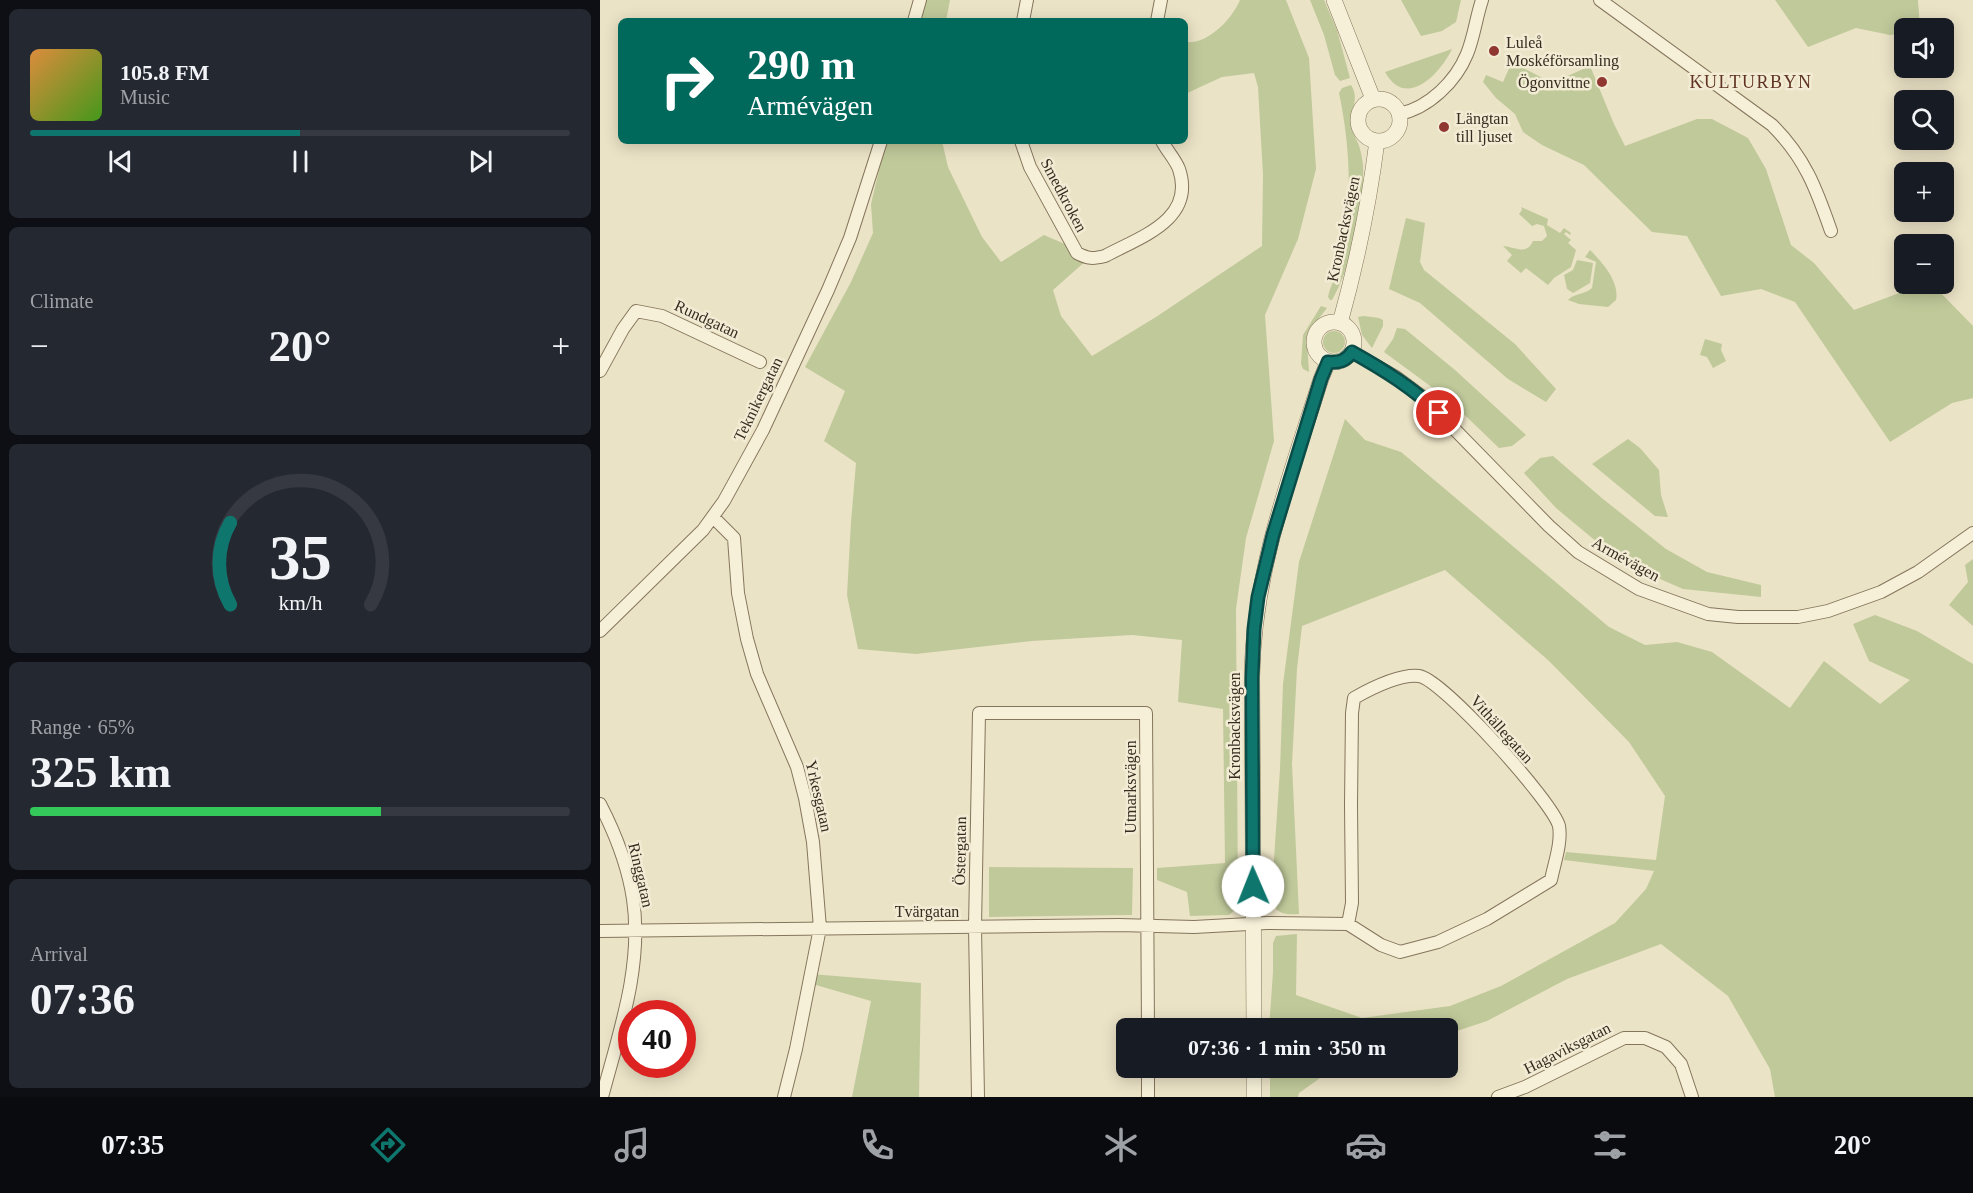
<!DOCTYPE html>
<html lang="en">
<head>
<meta charset="utf-8">
<style>
  :root { --surface:#171b24; --page:#242831; --text:#f1f3f6; --muted:#9ea1a6; --line:#363941; --accent:#0f766e }
  body { margin:0; font-family:"Times New Roman",serif; background:var(--page); color:var(--text); height:100vh; display:flex; flex-direction:column; font-size:22px; white-space:nowrap }
  * { box-sizing:border-box; margin:0 }
  p { font-size:20px; color:var(--muted) }
  .icon { flex:none; width:33px; height:33px; fill:none; stroke:currentColor; stroke-width:2; stroke-linecap:round; stroke-linejoin:round }
  .map { position:relative; flex:1; overflow:hidden }
  .panel { display:flex; flex-direction:column; gap:9px; padding:9px; background:#0d0f14; width:600px }
  .panel>* { flex:none }
  .guide { position:absolute; left:18px; top:18px; width:570px; height:126px; border-radius:9px; box-shadow:0 3px 15px #0003; background:#00695c; color:#fff; overflow:hidden }
  .fabs { position:absolute; left:1294px; top:18px; display:grid; gap:12px }
  .fabs a { display:grid; place-items:center; width:60px; height:60px; border-radius:9px; background:var(--surface); box-shadow:0 3px 15px #0003; font-size:30px }
  .speed { position:absolute; left:18px; top:1000px; display:flex; gap:12px; font-size:30px; font-weight:700; text-align:center }
  .speed>* { display:grid; place-content:center; width:78px; height:78px; border-radius:50%; background:var(--surface); box-shadow:0 3px 15px #0003; line-height:1 }
  .speed .limit { border:9px solid #d22; background:#fff; color:#111 }
  .pin { position:absolute; display:grid; place-items:center; width:51px; height:51px; color:#fff; margin:-26px; border:3px solid #fff; border-radius:50%; box-shadow:0 2px 6px #0007 }
  .me { position:absolute; width:66px; margin:-33px; rotate:359deg; stroke-linejoin:round; filter:drop-shadow(0 0 4px #0008) }
  .turn { display:flex; align-items:center; gap:21px; height:126px; padding:0 30px; font-size:27px }
  .turn .icon { width:78px; height:78px; stroke-width:2.5 }
  .turn b { display:block; font-size:42px; line-height:51px }
  .big { font-size:45px; font-weight:700; line-height:1.1 }
  .panel .card { flex:1; display:flex; flex-direction:column; justify-content:center; gap:9px; min-width:0; padding:0 21px; border-radius:9px; background:var(--page) }
  .panel .dial { align-items:center; gap:0 }
  .dial svg { height:156px; overflow:visible; fill:none; stroke:var(--line); stroke-width:7; stroke-linecap:round; text-anchor:middle }
  .dial text { fill:var(--text); stroke:none }
  .song { display:flex; align-items:center; gap:18px }
  .cover { width:72px; height:72px; border-radius:9px; background:linear-gradient(135deg,hsl(30 70% 55%),hsl(100 70% 35%)) }
  .played { height:6px; border-radius:3px; background:linear-gradient(90deg,var(--accent) 50%,var(--line) 50%) }
  .keys { display:flex; justify-content:space-around; direction:ltr }
  .heat { display:flex; justify-content:space-between; align-items:center; font-size:33px; direction:ltr }
  .charge { height:9px; border-radius:4px; background:linear-gradient(90deg,#34c759 65%,var(--line) 0) }
  .trip { position:absolute; left:516px; top:1018px; width:342px; height:60px; border-radius:9px; background:var(--surface); box-shadow:0 3px 15px #0003; font-weight:700; line-height:60px; text-align:center }
  .tab-bar { display:flex; height:96px; justify-content:space-around; align-items:center; background:#090b0e; color:var(--muted) }
  .tab-bar .icon { width:42px; height:42px }
  .tab-bar .active { color:var(--accent) }
  .tab-bar b { font-size:27px; color:var(--text) }
  main { display:flex; flex:1; min-height:0 }
  .map>svg:first-child { display:block }
  .green { fill:#c0c99a }
  .lines { fill:none; stroke-linecap:round; stroke-linejoin:round }
  .minor-casing { stroke:#85755d; stroke-width:14 }
  .tertiary-casing { stroke:#85755d; stroke-width:16 }
  .minor { stroke:#f6f0d8; stroke-width:12 }
  .tertiary { stroke:#f6f0d8; stroke-width:15 }
  .route-casing { stroke:#0a4d48; stroke-width:15 }
  .route { stroke:#0f766e; stroke-width:10 }
  .poi-dot { fill:#903731; stroke:#f3ecd5; stroke-width:2 }
  .labels { text-anchor:middle; dominant-baseline:central; stroke-width:5; stroke-linejoin:round; paint-order:stroke }
  .poi-label { font-size:16px; fill:#362c20; stroke:#f3ecd5; text-anchor:start }
  .street-label { font-size:16px; fill:#362c20; stroke:#f3ecd5 }
  .neighbourhood-label { font-size:18px; letter-spacing:1.5px; fill:#603322; stroke:#f3ecd5 }
</style>
</head>
<body>
<main>
<section class="panel">
<div class="card">
<div class="song"><i class="cover"></i><div><b>105.8 FM</b><p>Music</p></div></div>
<div class="played"></div>
<div class="keys"><svg class="icon" aria-label="previous" viewBox="0 0 24 24"><path d="M18 5L8 12l10 7zM5 5v14"/></svg><svg class="icon" aria-label="pause" viewBox="0 0 24 24"><path d="M8 5v14M16 5v14"/></svg><svg class="icon" aria-label="next" viewBox="0 0 24 24"><path d="M6 5l10 7-10 7zM19 5v14"/></svg></div>
</div>
<div class="card"><p>Climate</p>
<div class="heat"><a>−</a><b class="big">20°</b><a>+</a></div>
</div>
<div class="card dial"><svg viewBox="0 0 100 80">
<path d="M14 69A42 42 0 1 1 86 69"/>
<path d="M14 69A42 42 0 0 1 14 27" stroke="#0f766e"/>
<text x="50" y="56" font-size="32" font-weight="700">35</text>
<text x="50" y="72" font-size="11">km/h</text>
</svg></div>
<div class="card"><p>Range · 65%</p><b class="big">325 km</b><div class="charge"></div></div>
<div class="card"><p>Arrival</p><b class="big">07:36</b></div>
</section>
<div class="map">
<svg width="1373" height="1097" viewBox="0 0 1373 1097">
  <rect width="100%" height="100%" fill="#ebe3c6"/>
  <path class="green" d="M320,0h30l-4,21h-32z
    M640,0h46l23,58 7,111 -18,70 -33,76 9,126 -28,97 -10,71 2,292 -2,8 -7,6 -39,1 -3,-24 -30,-12v-12l68,-5 -2,-154 -45,-7 4,-62 -50,-5 -100,6 -116,13 -58,-5 -11,-54 4,-73 5,-59 -32,-22 21,-50 -40,-24 46,-85 22,-49 -2,-29 15,-63h56l6,26 34,70 19,25 43,-27 30,13 14,11 -35,31 8,26 31,40 64,-39 106,-71 1,-71 -5,-88 -4,-14 -32,4 -37,17v-52c23,3 47,-23 55,-42z
    M710,0h14l13,30 13,48 -10,3 -5,-6 -11,-40z
    M801,0h60l-5,22 -14,9 -21,5z
    M1175,0h143l2,28h-15v5l-15,2 -34,-7 -48,19z
    M852,49c-12,25 -46,61 -67,23z
    M912,62l40,21 38,-17 24,58 11,22 72,-27h15l36,19 18,31 25,76 23,18 40,47 69,-26h9l41,42v72l-21,5 -62,39 -95,-140 -34,-13 -40,7 -34,-60 -35,-4 -68,-67 -42,-20 -19,-13 -8,-18 -19,-16 -13,-16 3,-7 17,7z
    M751,85c9,13 -1,26 0,40 1,7 4,12 7,18 3,7 4,15 5,22 2,38 -12,103 -31,135h-2l-2,-3c2,-11 8,-20 11,-30 14,-58 12,-117 0,-174l3,-5z
    M921,207l27,12 -1,6 13,8 4,-5 7,5 -1,2 -4,-3 -2,2 7,6 -3,3 8,7 -5,17 -17,11 -6,7 -22,-17 -5,5 -14,-12 5,-6 -9,-9c13,1 23,10 30,-5h9l5,-5 -3,-10 -7,-2 -5,2 -13,-12 3,-4z
    M806,218l19,5 -5,39 4,8 91,74 41,45 -10,13 -38,-23 -88,-76 -31,-14z
    M990,250c12,12 30,32 26,50l-8,7 -29,-3 -11,-4c6,-7 17,-5 24,-12l4,-26 -11,-5z
    M977,260l16,3 -3,20 -17,10 -6,-4 -3,-14 9,-5z
    M721,306l6,2 -19,24 -1,11 2,29 -6,-3 -2,-5 2,-29z
    M764,316l15,2 4,2v6l-11,22 -10,-13 -4,-18z
    M797,328l8,1 50,41 71,65 -14,11 -13,2 -51,-49 -64,-47 9,-13z
    M723 342a11 11 0 1 1 22 0a11 11 0 1 1-22 0Z
    M1105,339l17,5 -1,6 5,11 -13,7 -6,-11 -7,-2z
    M745,419l20,21 36,12 208,175 36,18 32,-3 35,10 78,56 34,-47 56,43 30,-24 -41,-19 -16,-37 22,-9 42,16 56,33v433h-198l-5,-28 -42,-73 -67,-52 -94,35 -80,42 -39,13v-5h-179l4,-57v-29l3,-7 21,-2 -1,61 66,23 88,-12 51,-20 114,-63 31,-34 8,-18 -90,-11 2,-8 90,8 9,-64 -36,-54 -80,-81 -104,-91 -143,56 -5,43 -5,95 7,150c-13,1 -20,0 -28,-10l9,-135 3,-85 16,-122z
    M1028,439l12,9 19,22 2,25 7,22 -13,-1 -63,-52z
    M953,456l50,43 63,50 41,23 54,13v12l-78,-8 -62,-27 -65,-54 -32,-35 16,-15z
    M1373,559v67l-24,-21 19,-23 -3,-17z
    M389,867l144,1 -1,47 -143,2z
    M211,974l110,9 -2,114h-67l19,-96 -62,-18z
    M670,1068h69l-9,3 -31,22 -1,4h-28z"/>
  <g class="lines">
    <g class="minor-casing">
      <path id="minor" d="M1000,0l172,125c33,33 44,63 59,106
        M314,21l6,-21
        M423,21l4,-21
        M557,21l4,-21
        M799,114c30,-6 57,-33 68,-60 7,-17 9,-36 15,-54
        M421,141l9,26 47,86c11,6 16,6 28,3 35,-19 91,-36 74,-87 -4,-10 -12,-18 -17,-28
        M752,352l44,25 27,20 126,129 29,26 61,37 69,25 30,3h60l30,-6 53,-19 37,-20 55,-39
        M0,371l23,-42 13,-18 26,5 98,46
        M113,517l21,21 4,55 9,46 10,35 40,93 8,31 8,44 7,86 -24,121 -12,48
        M0,631l103,-101 21,-29 39,-71 65,-140 22,-52 31,-97
        M0,804c15,29 28,62 33,95 10,67 -14,134 -31,198
        M0,931l519,-6 75,2 73,-4 81,1 33,21 19,7 38,-10 49,-23 64,-39c3,-16 11,-37 8,-54 -6,-24 -117,-147 -140,-150 -19,-2 -49,13 -65,22l-2,15 -1,92 1,98 -4,21
        M548,1068v29
        M378,1097l-3,-170 4,-214h167l2,316
        M898,1097l27,-10 99,-49h21l21,9 15,17 11,33"/>
    </g>
    <g class="tertiary-casing">
      <path id="tertiary" d="M734,0l39,99
        M758 120a21 21 0 1 1 42 0a21 21 0 1 1-42 0Z
        M714 342a20 20 0 1 1 40 0a20 20 0 1 1-40 0Z
        M740,323c17,-61 29,-119 37,-182
        M654,1029l-2,-352c1,-103 38,-201 69,-298l7,-17
        M654,1068v29"/>
    </g>
    <use href="#minor" class="minor"/>
    <use href="#tertiary" class="tertiary"/>
  </g>
  <g class="lines">
    <g class="route-casing">
      <path id="route" d="M653,886l-1,-208 2,-49 4,-32 15,-62 48,-156 7,-17c11,1 18,-1 24,-10 32,18 61,36 87,61"/>
    </g>
    <use href="#route" class="route"/>
  </g>
  <g class="poi-dot">
    <circle cx="894" cy="51" r="6"/>
    <circle cx="1002" cy="82" r="6"/>
    <circle cx="844" cy="127" r="6"/>
  </g>
  <g class="labels">
    <g class="poi-label">
      <text x="906" y="42">Luleå<tspan x="906" dy="18">Moskéförsamling</tspan></text>
      <text x="990" y="82" text-anchor="end">Ögonvittne</text>
      <text x="856" y="118">Längtan<tspan x="856" dy="18">till ljuset</tspan></text>
    </g>
    <g class="street-label">
      <text transform="translate(464 195) rotate(62)">Smedkroken</text>
      <text transform="translate(743 229) rotate(-78)">Kronbacksvägen</text>
      <text transform="translate(107 319) rotate(25)">Rundgatan</text>
      <text transform="translate(158 399) rotate(-64)">Teknikergatan</text>
      <text transform="translate(1026 559) rotate(29)">Armévägen</text>
      <text transform="translate(634 726) rotate(-90)">Kronbacksvägen</text>
      <text transform="translate(902 729) rotate(48)">Vithällegatan</text>
      <text transform="translate(530 787) rotate(-90)">Utmarksvägen</text>
      <text transform="translate(219 796) rotate(77)">Yrkesgatan</text>
      <text transform="translate(360 851) rotate(-89)">Östergatan</text>
      <text transform="translate(41 875) rotate(77)">Ringgatan</text>
      <text x="327" y="911">Tvärgatan</text>
      <text transform="translate(967 1048) rotate(-27)">Hagaviksgatan</text>
    </g>
    <g class="neighbourhood-label">
      <text x="1151" y="82">KULTURBYN</text>
    </g>
  </g>
</svg>
<div class="fabs">
<a><svg class="icon" aria-label="sound" viewBox="0 0 24 24"><path d="M4 9h4l5-4v14l-5-4H4zM17 9q2 3 0 6"/></svg></a>
<a><svg class="icon" aria-label="search" viewBox="0 0 24 24"><circle cx="10" cy="10" r="6"/><path d="M15 15l6 6"/></svg></a>
<a>+</a>
<a>−</a>
</div>
<div class="speed"><div class="limit">40</div></div>
<div class="pin" style="left:839px;top:413px;background:#d93025"><svg class="icon" aria-label="arrive" viewBox="0 0 24 24"><path d="M6 21V4h12l-3 4 3 4H6"/></svg></div>
<svg class="me" style="left:653px;top:886px" viewBox="-20 -20 40 40"><circle r="19" fill="#fff"/><path d="M0-13L10 11 0 6-10 11z" fill="#0f766e"/></svg>
<div class="trip">07:36 · 1 min · 350 m</div>
<div class="guide">
<div class="turn"><svg class="icon" aria-label="right" viewBox="0 0 24 24"><path d="M7 20v-9h11M14 6l5 5-5 5"/></svg><div><b>290 m</b>Armévägen</div></div>
</div>
</div>
</main>
<nav class="tab-bar">
<b>07:35</b>
<svg class="icon active" aria-label="directions" viewBox="0 0 24 24"><path d="M12 3l9 9-9 9-9-9zM9 14v-3h6M13 9l2 2-2 2"/></svg>
<svg class="icon" aria-label="music" viewBox="0 0 24 24"><path d="M9 18V5l10-2v13"/><circle cx="6" cy="18" r="3"/><circle cx="16" cy="16" r="3"/></svg>
<svg class="icon" aria-label="phone" viewBox="0 0 24 24"><path d="M5 4h4l2 5-3 2q2 4 5 5l2-3 5 2v4C11 20 4 13 5 4z"/></svg>
<svg class="icon" aria-label="climate" viewBox="0 0 24 24"><path d="M12 3v18M4 7l16 10M4 17L20 7"/></svg>
<svg class="icon" aria-label="car" viewBox="0 0 24 24"><path d="M5 17H2v-5l4-1 3-4h7l3 4 3 1v5h-3M9 17h6M6 11h13"/><circle cx="7" cy="17" r="2"/><circle cx="17" cy="17" r="2"/></svg>
<svg class="icon" aria-label="filters" viewBox="0 0 24 24"><path d="M4 7h16M4 17h16"/><circle cx="9" cy="7" r="2"/><circle cx="15" cy="17" r="2"/></svg>
<b>20°</b>
</nav>
</body>
</html>
